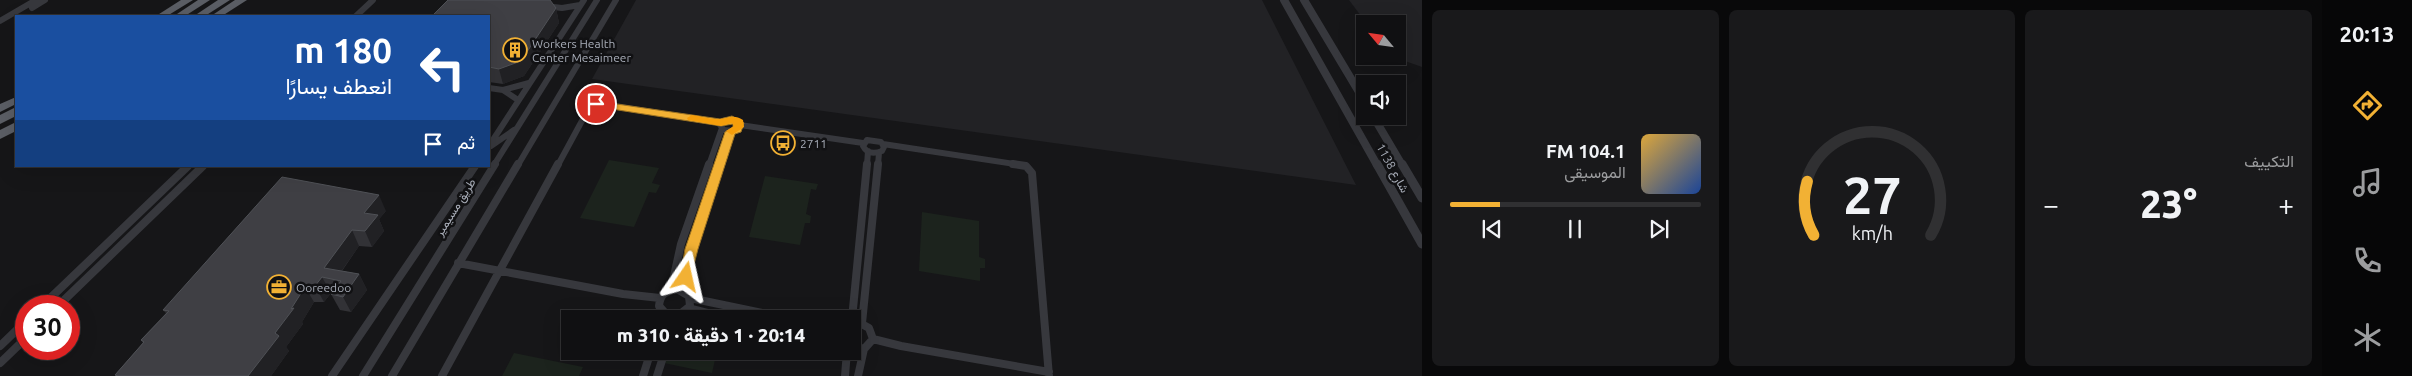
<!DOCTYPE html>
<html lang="ar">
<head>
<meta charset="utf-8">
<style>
  :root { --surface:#101012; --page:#19191b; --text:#f1f3f6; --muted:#9c9d9f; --line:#303032; --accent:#f2b134 }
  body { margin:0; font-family:Ubuntu,Vazirmatn,sans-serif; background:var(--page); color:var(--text); direction:rtl; height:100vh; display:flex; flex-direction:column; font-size:19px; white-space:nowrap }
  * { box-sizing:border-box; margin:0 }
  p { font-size:16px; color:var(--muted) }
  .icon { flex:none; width:28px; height:28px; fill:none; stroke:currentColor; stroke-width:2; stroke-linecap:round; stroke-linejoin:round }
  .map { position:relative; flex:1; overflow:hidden; direction:ltr }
  .sheet { display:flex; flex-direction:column; gap:10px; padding:10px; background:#09090a; width:900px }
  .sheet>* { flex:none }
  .hud { position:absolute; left:15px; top:15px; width:475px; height:152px; border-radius:0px; box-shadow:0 5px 20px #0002,0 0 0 1px var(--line); direction:rtl; background:#1a4fa0; color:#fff; overflow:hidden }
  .needle { width:32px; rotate:299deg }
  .buttons { position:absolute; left:1356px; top:15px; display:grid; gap:10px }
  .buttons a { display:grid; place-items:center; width:50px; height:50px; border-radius:0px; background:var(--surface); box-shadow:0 5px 20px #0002,0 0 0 1px var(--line); font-size:25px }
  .speed { position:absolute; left:15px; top:295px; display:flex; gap:10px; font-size:25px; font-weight:700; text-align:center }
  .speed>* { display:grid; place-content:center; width:65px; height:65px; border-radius:50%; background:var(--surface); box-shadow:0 5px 20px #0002,0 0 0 1px var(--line); line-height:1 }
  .speed .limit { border:8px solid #d22; background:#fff; color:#111 }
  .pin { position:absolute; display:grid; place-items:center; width:42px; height:42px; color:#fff; margin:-21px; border:2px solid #fff; border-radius:50%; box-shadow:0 1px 5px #0007 }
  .me { position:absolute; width:55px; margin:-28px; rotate:11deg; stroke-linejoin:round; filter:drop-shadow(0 0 4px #0008) }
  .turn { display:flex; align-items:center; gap:18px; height:105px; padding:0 15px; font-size:22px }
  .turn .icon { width:65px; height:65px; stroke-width:2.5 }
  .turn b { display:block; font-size:35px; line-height:42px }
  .then { display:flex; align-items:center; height:48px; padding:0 15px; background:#0003; gap:10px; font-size:19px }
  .big { font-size:38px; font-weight:800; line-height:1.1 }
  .sheet .tile { flex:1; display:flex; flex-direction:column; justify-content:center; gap:8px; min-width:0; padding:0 18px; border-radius:8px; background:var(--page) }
  .sheet .dial { align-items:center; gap:0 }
  .dial svg { height:130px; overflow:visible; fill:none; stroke:var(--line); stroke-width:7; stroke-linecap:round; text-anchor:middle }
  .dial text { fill:var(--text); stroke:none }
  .song { display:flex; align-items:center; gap:15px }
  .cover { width:60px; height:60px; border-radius:8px; background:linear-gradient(135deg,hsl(40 70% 55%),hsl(220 70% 35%)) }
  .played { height:5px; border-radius:2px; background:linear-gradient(90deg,var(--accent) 20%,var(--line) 20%) }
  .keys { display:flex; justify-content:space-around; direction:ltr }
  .heat { display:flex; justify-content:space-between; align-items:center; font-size:28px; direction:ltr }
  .sheet .tiles { flex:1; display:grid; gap:10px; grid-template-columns:repeat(3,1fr) }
  .trip { position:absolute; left:561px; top:310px; width:300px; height:50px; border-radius:0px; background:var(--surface); box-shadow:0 5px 20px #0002,0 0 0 1px var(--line); font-weight:800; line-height:50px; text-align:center; direction:rtl }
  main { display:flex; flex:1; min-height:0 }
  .dock { display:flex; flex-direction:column; width:90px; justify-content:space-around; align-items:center; background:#060607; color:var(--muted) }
  .dock .icon { width:35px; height:35px }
  .dock .selected { color:var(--accent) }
  .dock b { font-size:22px; color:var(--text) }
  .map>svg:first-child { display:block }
  .built { fill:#222225 }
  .green { fill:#1c231d }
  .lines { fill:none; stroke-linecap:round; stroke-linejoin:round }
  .minor-far1 { stroke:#37383d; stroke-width:6 }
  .minor { stroke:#37383d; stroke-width:8 }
  .tertiary-far1 { stroke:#37383d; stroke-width:8 }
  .tertiary { stroke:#37383d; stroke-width:9 }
  .trunk { fill:#5b5e65; fill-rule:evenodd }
  .wall { fill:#323236 }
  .shaded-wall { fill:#212124 }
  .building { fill:#3f3f44; stroke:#4f5156 }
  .route { fill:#f2b134; stroke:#9d7322 }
  .slow { fill:#f59e0b }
  .labels { text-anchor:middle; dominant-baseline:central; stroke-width:5; stroke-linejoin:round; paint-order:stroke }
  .poi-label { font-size:12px; fill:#a8adb8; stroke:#111113; text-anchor:start }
  .street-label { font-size:12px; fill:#a8adb8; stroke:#111113 }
</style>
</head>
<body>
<main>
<nav class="dock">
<b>20:13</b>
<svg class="icon selected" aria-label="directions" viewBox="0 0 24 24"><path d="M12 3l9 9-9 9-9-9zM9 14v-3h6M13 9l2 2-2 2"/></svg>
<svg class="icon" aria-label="music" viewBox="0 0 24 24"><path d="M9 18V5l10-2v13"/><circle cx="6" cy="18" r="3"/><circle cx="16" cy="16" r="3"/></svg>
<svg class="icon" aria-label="phone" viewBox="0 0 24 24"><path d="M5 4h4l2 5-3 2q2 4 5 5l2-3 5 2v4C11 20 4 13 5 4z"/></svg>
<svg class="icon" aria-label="climate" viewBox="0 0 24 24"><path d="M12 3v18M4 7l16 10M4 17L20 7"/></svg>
</nav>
<section class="sheet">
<div class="tiles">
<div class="tile"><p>التكييف</p>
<div class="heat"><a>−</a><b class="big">23°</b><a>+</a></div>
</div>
<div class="tile dial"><svg viewBox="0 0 100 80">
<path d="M14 69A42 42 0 1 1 86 69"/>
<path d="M14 69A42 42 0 0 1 10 36" stroke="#f2b134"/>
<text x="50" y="56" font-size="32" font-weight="700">27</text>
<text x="50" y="72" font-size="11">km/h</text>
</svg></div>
<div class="tile">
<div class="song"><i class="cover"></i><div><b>104.1 FM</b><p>الموسيقى</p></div></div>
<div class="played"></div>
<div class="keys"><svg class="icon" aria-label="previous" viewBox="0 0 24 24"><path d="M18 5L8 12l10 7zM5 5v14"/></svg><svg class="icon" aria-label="pause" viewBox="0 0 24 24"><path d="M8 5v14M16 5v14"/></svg><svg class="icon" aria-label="next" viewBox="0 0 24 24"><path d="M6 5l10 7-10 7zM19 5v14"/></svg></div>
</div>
</div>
</section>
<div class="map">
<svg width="1422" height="376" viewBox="0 0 1422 376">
  <rect width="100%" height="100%" fill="#161618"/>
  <path class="built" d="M636,0h626l94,185 -764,-106z
    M1349,0h73v67l-31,-11h7v-32h-31z"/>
  <path class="green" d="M609,160l50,8 -7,15 8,2 -4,8 -7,-1 -15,35 -54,-9z
    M765,176l53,8 -2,6 -5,-1 -5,25 5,2 -1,7h-5l-5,22 -51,-8z
    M922,212l57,9v36l6,2v9h-5v13l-61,-10z
    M668,351h49l-5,22 -48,-10z
    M514,353l69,14 -4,9h-77z"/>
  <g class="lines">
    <path class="minor-far1" d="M545,6l17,2 18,-3
      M32,8l13,-8
      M356,16l17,-16
      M0,21l36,-21
      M489,88l14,2 15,10
      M503,90l26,-7
      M725,120l12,1 2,6 -5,4 -10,-1 -4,-5z
      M740,125l123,18
      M867,140l14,2 3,5 -2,4c-8,3 -15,3 -19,-5z
      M883,144l138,21
      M489,146l95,-146
      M491,146l23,-16
      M494,165l103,-165
      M518,165l98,-165
      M558,165l32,-59 13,-2 118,19
      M709,165l13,-37
      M719,165l11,-33
      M867,165l1,-14
      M878,165l1,-12"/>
    <path class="minor" d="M1013,164l13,2 6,7 17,203
      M458,263l165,31 37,4
      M677,289l12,7 1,10 -10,8h-14l-7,-8c1,-12 7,-15 18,-17z
      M671,290l10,-46 28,-80
      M683,291l8,-42 28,-85
      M690,298l101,21
      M42,306l146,-140
      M58,306l145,-140
      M689,308l42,11
      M852,319l15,-155
      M862,323l16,-159
      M873,339l28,7 148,26
      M0,346l26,-25
      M852,349l13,-1 8,-9 -4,-11 -11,-6
      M0,363l26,-25
      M332,376l143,-210
      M363,376l132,-212
      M392,376l126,-212
      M442,376l116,-212
      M643,376l8,-25
      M657,376l8,-25
      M845,376l2,-25
      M858,376l6,-27"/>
    <path class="tertiary-far1" d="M1284,0l93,165
      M1304,0l61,102
      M1373,116l29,49"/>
    <path class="tertiary" d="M1377,164l45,80
      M1402,164l20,34"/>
    <path class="trunk" d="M181,0h12l-26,16h-11z
      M198,0h12l-25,16h-11z
      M218,0h12l-25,16h-11z
      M235,0h12l-25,16h-11z
      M16,97v7l-16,8v-8z
      M16,107v9l-16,8v-9z
      M16,122v9l-16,8v-9z"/>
  </g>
  <path class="wall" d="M556,8l3,15 -35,53 -21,8 -14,-2v-66z
    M386,211l-7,8 5,12 -12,16 -13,-1 -17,25 17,3 8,16 -16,22 -11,-2 -9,-16 1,-1h-1l-7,9h-10l-12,20 1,2 -17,23 3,4 -18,25h-155l-1,-1 28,-32 -2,-3 25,-27 -3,-3z"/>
  <path class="shaded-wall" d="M556,8l3,15 -35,53 -21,8 -4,-15z
    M379,195l7,16 -7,8 5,12 -12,16 -7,-16 -1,-18z
    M352,230l7,16 -24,34 -11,-12z
    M359,274l8,16 -16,22 -8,-15z
    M322,277l9,16 -7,9 -9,-16z
    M305,287l9,15 -12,20 1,2 -17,23 3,4 -18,25h-23z"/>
  <path class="building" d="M448,0h102l6,8 -35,53 -22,8 -10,-2v-51h-57z
    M282,177l97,18 -15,18 14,2 -13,16 -13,-1 -28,38 35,6 -16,23 -12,-3 10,-13 -19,-4 -7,9 -10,1 -14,22 3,-1 -19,25 4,3 -31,40h-130l-3,-1 29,-33 -3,-2 28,-29 -6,-1z"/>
  <path class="route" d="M596,101l124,18 12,-3 12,7 -3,9 -6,2 -37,115 -8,31h-9l-1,-3 5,-28 40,-117 8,-5v-3l-12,2 -129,-20v-4z"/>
  <path class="slow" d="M692,115c8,1 20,5 28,4 9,-1 14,-5 23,1l1,7 -12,8 -6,-4 8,-5 -2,-3 -11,3 -33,-6 -1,-2z"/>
  <defs>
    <g id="building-ring" transform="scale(1.25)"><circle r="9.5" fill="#111113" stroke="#f2b134" stroke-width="1.5"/><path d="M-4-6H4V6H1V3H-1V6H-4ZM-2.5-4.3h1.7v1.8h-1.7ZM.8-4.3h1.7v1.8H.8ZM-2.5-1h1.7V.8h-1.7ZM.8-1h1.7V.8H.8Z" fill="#f2b134"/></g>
    <g id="bus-ring" transform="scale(1.25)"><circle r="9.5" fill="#111113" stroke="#f2b134" stroke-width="1.5"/><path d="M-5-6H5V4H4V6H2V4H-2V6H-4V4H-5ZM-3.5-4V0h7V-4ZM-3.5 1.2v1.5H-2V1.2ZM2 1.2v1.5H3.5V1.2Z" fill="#f2b134"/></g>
    <g id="office-ring" transform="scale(1.25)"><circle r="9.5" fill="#111113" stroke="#f2b134" stroke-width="1.5"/><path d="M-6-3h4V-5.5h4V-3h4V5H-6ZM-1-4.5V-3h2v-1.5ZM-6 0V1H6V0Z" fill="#f2b134"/></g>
  </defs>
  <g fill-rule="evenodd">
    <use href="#building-ring" x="515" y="50"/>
    <use href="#bus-ring" x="783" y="143"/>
    <use href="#office-ring" x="279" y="287"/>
  </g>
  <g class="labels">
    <g class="poi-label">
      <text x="532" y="43">Workers Health<tspan x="532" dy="14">Center Mesaimeer</tspan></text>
      <text x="800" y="143">2711</text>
      <text x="296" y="287">Ooreedoo</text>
    </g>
    <g class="street-label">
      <text transform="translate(1393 168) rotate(61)">شارع 1138</text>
      <text transform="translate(455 207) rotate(-58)">طريق مسيمير</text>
    </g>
  </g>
</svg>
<div class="buttons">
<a><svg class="needle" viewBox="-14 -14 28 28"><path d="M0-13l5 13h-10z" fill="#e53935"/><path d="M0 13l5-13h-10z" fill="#9c9d9f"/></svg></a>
<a><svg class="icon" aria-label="sound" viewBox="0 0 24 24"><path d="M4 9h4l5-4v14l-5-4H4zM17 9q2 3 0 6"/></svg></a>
</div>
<div class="speed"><div class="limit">30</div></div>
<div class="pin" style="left:596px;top:104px;background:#d93025"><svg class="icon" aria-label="arrive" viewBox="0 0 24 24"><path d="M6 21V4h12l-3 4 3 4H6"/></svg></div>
<svg class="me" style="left:686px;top:277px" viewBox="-20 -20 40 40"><path d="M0-17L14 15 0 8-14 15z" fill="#f2b134" stroke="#fff" stroke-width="4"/></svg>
<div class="trip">20:14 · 1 دقيقة · 310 m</div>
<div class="hud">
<div class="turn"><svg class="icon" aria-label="left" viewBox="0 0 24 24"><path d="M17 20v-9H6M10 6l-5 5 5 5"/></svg><div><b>180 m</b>انعطف يسارًا</div></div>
<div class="then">ثم<svg class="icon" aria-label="arrive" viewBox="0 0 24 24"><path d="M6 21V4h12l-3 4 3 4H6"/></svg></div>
</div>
</div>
</main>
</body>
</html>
